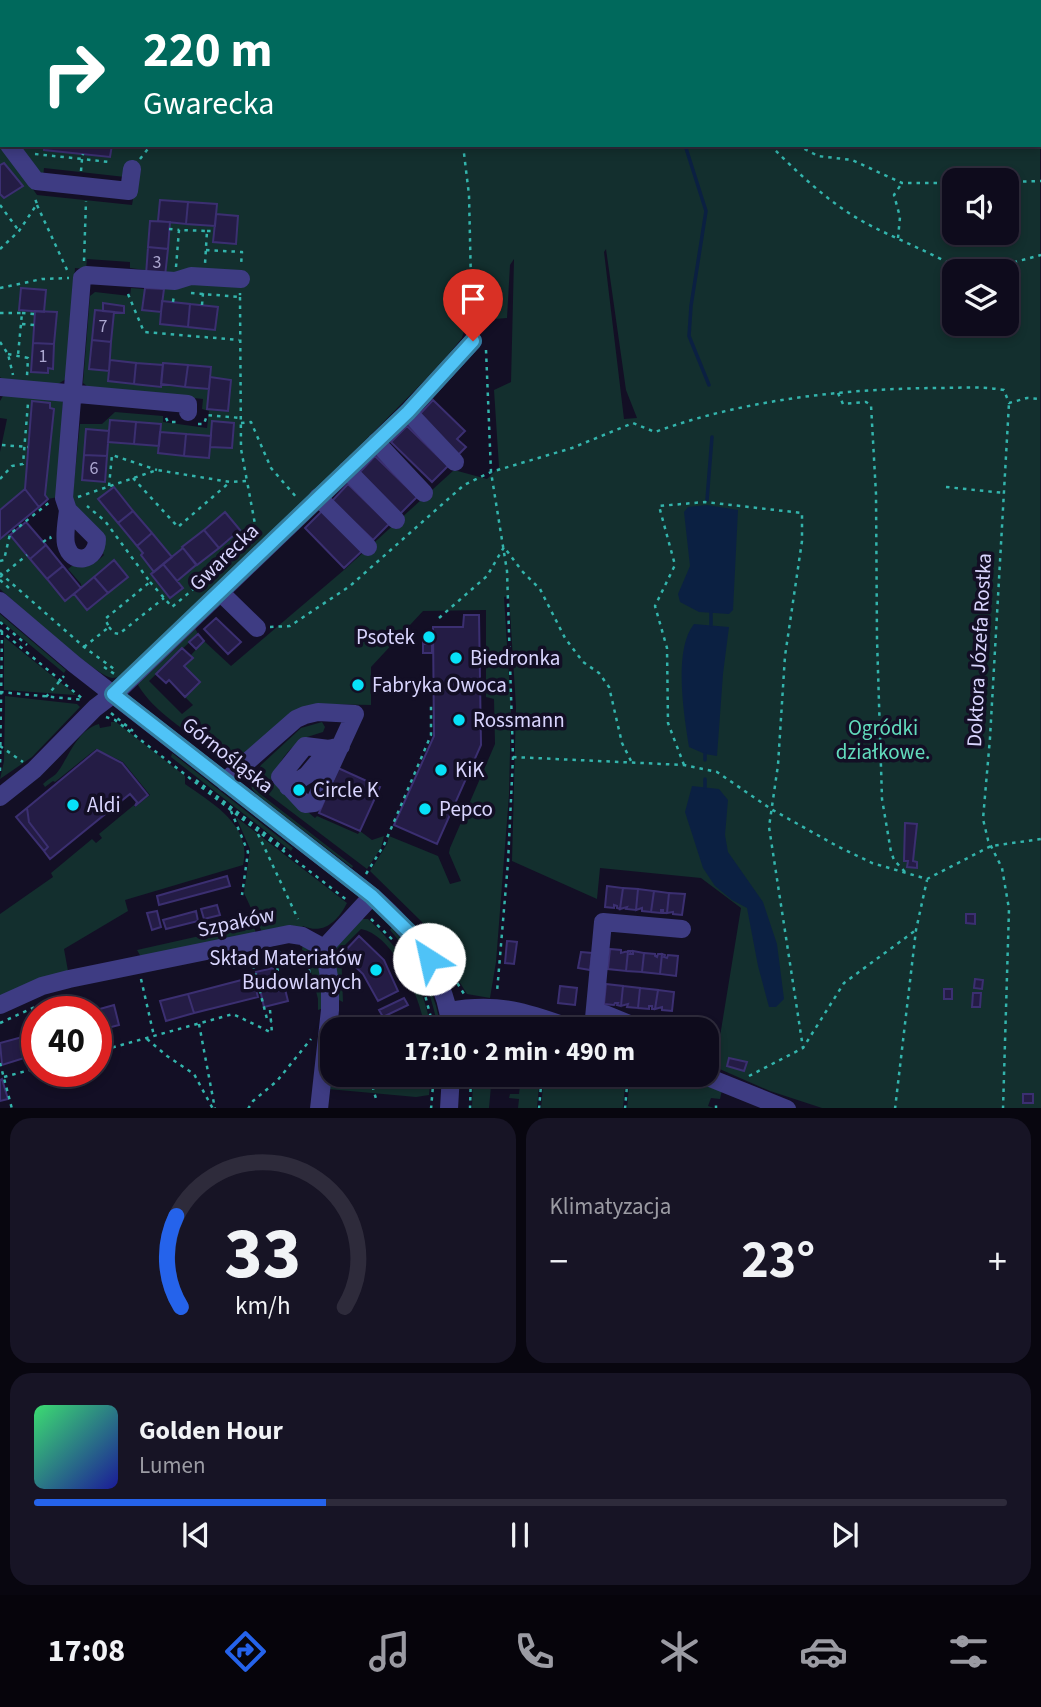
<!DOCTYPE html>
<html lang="pl">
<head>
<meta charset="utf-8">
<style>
  :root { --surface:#0e0b1c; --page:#171425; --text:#f1f3f6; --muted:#9b9ba3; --line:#2e2b3b; --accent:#2563eb }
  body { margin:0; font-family:"Source Sans 3",sans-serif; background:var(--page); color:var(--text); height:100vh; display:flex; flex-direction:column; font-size:26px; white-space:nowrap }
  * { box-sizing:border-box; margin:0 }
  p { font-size:23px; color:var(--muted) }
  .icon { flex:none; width:38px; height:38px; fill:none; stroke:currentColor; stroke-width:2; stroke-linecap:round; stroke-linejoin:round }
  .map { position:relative; height:1108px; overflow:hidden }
  .side { display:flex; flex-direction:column; gap:10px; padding:10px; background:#08060f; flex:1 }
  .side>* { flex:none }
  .hud { position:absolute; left:0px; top:0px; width:1041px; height:147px; box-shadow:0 4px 10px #0003,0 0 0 2px var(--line); background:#00695c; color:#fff; overflow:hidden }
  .controls { position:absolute; left:942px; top:168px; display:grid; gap:14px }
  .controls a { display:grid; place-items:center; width:77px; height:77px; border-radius:14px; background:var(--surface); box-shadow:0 4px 10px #0003,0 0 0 2px var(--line); font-size:35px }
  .speed { position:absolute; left:21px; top:996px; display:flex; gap:14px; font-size:35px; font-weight:700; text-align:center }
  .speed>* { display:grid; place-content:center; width:91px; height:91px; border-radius:50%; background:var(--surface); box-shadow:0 4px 10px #0003,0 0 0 2px var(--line); line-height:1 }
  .speed .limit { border:10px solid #d22; background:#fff; color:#111 }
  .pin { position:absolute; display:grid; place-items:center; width:60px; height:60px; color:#fff; margin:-72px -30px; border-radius:50% 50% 50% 0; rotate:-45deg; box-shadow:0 0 7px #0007 }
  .pin .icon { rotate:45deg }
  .me { position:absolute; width:77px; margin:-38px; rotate:325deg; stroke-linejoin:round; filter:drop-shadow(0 0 5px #0008) }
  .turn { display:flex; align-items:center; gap:24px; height:147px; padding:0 28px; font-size:32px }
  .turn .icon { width:91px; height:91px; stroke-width:2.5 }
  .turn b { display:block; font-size:49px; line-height:60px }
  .big { font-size:52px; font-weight:700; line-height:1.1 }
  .side .tile { flex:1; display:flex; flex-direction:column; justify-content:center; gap:10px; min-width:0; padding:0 24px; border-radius:21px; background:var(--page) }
  .side .dial { align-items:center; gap:0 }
  .dial svg { height:182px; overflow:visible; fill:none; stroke:var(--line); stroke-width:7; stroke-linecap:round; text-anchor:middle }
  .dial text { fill:var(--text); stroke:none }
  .song { display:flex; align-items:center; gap:21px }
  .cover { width:84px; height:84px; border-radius:10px; background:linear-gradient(135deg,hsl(140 70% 55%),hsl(240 70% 35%)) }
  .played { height:7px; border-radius:4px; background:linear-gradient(90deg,var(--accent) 30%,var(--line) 30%) }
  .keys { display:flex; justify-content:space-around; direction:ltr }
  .heat { display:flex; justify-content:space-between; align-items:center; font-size:38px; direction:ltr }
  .side .tiles { flex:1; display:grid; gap:10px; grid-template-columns:1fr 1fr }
  .tile:last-child { grid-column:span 2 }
  .trip { position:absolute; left:320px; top:1017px; width:399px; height:70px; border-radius:21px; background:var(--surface); box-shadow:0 4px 10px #0003,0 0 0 2px var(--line); font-weight:700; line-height:70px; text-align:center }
  .dock { display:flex; height:112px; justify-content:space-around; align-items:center; background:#06040b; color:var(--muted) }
  .dock .icon { width:49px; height:49px }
  .dock .on { color:var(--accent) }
  .dock b { font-size:32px; color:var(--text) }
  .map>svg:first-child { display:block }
  .green { fill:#132f2e; fill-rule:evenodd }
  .water { fill:#0b2042 }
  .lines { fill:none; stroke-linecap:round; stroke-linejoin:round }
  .stream { stroke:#0b2042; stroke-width:3.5 }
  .building { fill:#241c45; stroke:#3b2f71; stroke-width:2 }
  .path { stroke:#33b4ac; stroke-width:2.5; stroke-dasharray:3.5 5; stroke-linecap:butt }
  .minor { stroke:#3e3c83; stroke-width:18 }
  .route-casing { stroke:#337fa1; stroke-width:18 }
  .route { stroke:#4fc3f7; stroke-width:12 }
  .poi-dot { fill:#07e1f8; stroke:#130f25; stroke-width:2.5 }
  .labels { text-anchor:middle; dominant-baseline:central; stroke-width:7; stroke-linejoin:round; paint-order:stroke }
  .number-label { font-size:18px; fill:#aca7d0 }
  .street-label { font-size:21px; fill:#d9d5fe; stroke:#130f25 }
  .poi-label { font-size:21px; fill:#d9d5fe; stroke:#130f25; text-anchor:start }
  .park-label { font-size:21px; fill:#62dcbd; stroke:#130f25 }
</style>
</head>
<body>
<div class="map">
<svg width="1041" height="1109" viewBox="0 0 1041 1109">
  <rect width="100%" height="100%" fill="#130f25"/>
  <path class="green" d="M81,0h507l4,2h-510z
    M710,0h331v94l-1,-92z
    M1040,100l1,1008h-219l-52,-17 -55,-24 26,-159 -40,-30 -101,-10 -3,31 -85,-38 4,-154 -7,-111 -5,1 7,112 -2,86 -13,167 -6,36 -23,-4 -45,-72 -52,-51 17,-27 2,-8 49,20 12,28 11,-3 -12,-28 1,-5 45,-104 -1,-45 -8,-2v-87l-63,1 -52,56v38l-49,-1 -82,53 -4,-6 -12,3 -12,-4c-25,-19 -58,-38 -74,-65l2,-6 55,-51 3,6 -49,47 33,33 11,-9 -8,-8 15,-15 -16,-16 8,-8 -2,-2 14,-15 27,25 113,-96 110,-100 33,9 12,-12 -5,-77 17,-8 3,-123 -4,6 -3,53 -25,2 -15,-1 -5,19 -23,28 -104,105 -207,202c-5,2 -10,5 -16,5 -16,-2 -95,-74 -112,-89v-50l8,-6 57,68 9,-7 13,16 40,-33 -13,-16 -33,27v-4l-13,-15 5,-4c14,2 21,0 31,-10l-32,-54 8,-77h22l13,-12 48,4v6l44,6 2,-17 -7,-2 1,-10 -115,-12 -5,-4 7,-87 5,-4 35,4 1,-8 13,1 1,-19 -15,-2v-6l-43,-3 -1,10 -11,-1 -7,105 -2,6 -8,5 -54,-4 -4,-3v-236l37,54 95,10 6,-35 -13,7 -81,-9 -1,10 -30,-33h1027zM954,180h52v53h-52zM606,249l20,141 11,28 -13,1 -20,-167zM954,271h52v53h-52z
    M4,394l56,5 3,3 -5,95 -10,2 -3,-4 9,-86 -4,-1v-5l-17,-2 -8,88 -25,21v-58l7,-33 -7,-1v-17z
    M0,614l66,56 -2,3 -64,-53z
    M4,637l72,58h-1l-71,-5z
    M5,696l72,8 3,3 -48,50 -32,22 4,-18z
    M111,722h5l69,54v8c27,19 68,42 58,81l-118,35 3,11 -64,38 4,22 -68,26v-83l53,-37 -2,-4 41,-34 4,4 6,-5 -3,-4 35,-29 1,2 15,-12 -27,-33 -27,-13 -41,33 -2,-1 -8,6 -2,-3c4,-4 8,-6 13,-10 12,-14 20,-44 43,-50l1,4 11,-2z
    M322,722l3,5 -2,5 -16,5v3c-18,3 -29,25 -36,41l44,37 2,-2 41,18 2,-3 12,9 12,-4 -3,12 -14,21 -107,-81c-5,-8 -4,-16 1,-23l40,-37z
    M172,753l121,95 -2,3 -120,-94z
    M249,778h3l1,8 6,7 94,73 -1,2 -94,-72 -6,-7z
    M236,817l111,86c-9,18 -23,32 -44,23l-2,3 -39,3 -18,-39 6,-44z
    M361,919h7c35,33 55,62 63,110h-6c-4,-30 -31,-94 -64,-100l-20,20 2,53 -6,-3 -4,-49z
    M253,924l3,9 -115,24 -4,-7z
    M392,927c26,29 43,63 49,102h-3c-7,-41 -21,-68 -48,-99z
    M303,942l11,10 4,7 6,49 -6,2v-11l-12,-47 -4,-2z
    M501,1014l4,3v11l-32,1c4,-11 16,-12 27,-12z
    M337,1075h94l-2,20 -13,2 -88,-8 1,-9z
    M473,1075h19l-3,33h-17z
    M511,1075h29l-3,33h-19l1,-9 -10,-1 1,-4h9l2,-18z
    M544,1075h82l-3,33h-82z
    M630,1075h54l1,6 5,2 2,-3 30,10 -2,9 -9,-1 -3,8 6,2 -87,1z"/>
  <path class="water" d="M707,505l31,5 -5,100 -4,4 -30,-2 -19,-10 -2,-8 12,-28 -6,-54 4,-5z
    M694,624l35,3 -6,47 -6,82 -12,-2 -16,-7c-5,-32 -16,-97 5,-123z
    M692,786l27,3 9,11 -3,35 3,17 35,50 14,42 7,55 -8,8h-7l-11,-41 -11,-58 -15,-8 -17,-14 -12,-18 -18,-56z"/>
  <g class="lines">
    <path class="stream" d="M685,145l21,66 -15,95 -2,30 20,49
      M707,500l5,-63
      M711,625v-13
      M705,754v6
      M705,787v-8"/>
  </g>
  <path class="building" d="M44,145h68l-2,12 -66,-7z
    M4,163l19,23 -19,12 -4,-4v-29z
    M160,200l28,2 -2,22 -28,-3z
    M188,202l29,2 -2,22 -29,-2z
    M216,214l22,2 -2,28 -23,-2z
    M150,221l20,1 -2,27 -20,-2z
    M148,247l20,2 -3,27 -19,-1z
    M21,288l25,2 -2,22 -25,-2z
    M145,288l19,1 -3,23 -19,-2z
    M162,301l28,3 -2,23 -28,-3z
    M103,303l21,3v7l-21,-2z
    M190,304l28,3 -3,23 -27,-3z
    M95,310l19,2 -3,30 -19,-2z
    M35,311l22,1 -3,32 -21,-1z
    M92,340l19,2 -2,29 -20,-2z
    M33,343l21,1 -1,25 -5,-1v5l-17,-1z
    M110,360l26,3 -2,21 -26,-3z
    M136,363l27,2 -2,22 -27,-3z
    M163,363l25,2 -3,22 -24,-3z
    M188,365l23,2 -2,22 -24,-2z
    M210,377l21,3 -3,31 -21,-2z
    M433,400l32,31 -8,8 9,8 -8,8 -40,-39z
    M32,401l18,2v5l4,1 -9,86 3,4 -9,8 -14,-18z
    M110,420l26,2 -2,22 -26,-2z
    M212,421l22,2 -2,25 -22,-1z
    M136,422l25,2 -2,22 -25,-2z
    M407,426l41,40 -16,16 -41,-40z
    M86,429l23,2 -2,25 -23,-1z
    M160,432l26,2 -2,22 -26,-3z
    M186,434l25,2 -2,22 -25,-2z
    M84,455l23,1 -2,26 -23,-2z
    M375,456l42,41 -17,17 -41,-41z
    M348,484l41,40 -16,16 -41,-39z
    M114,487l19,24 -15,12 -20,-24z
    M25,489l14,18 -39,32v-29z
    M133,511l19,22 -15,13 -19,-23z
    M322,511l40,40 -18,17 -39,-40z
    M225,512l15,18 -21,18 -15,-18z
    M26,522l20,23 -16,14 -20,-24z
    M204,530l15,18 -22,17 -15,-18z
    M152,533l20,24 -18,15 -13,-17 2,-2 -6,-7z
    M46,545l17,21 -16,13 -17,-20z
    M183,548l13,17 -19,16 -14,-17z
    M114,560l14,17 -20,16 -14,-16z
    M163,564l20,24 -13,10 -19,-24z
    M63,566l18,22 -16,13 -18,-22z
    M94,577l14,16 -21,17 -13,-16z
    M464,615h15l2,130 -44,99 -43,-19 40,-89 -1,-109h30z
    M216,618l25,24 -13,12 -24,-25z
    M198,634l6,7 -8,8 -7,-7z
    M423,634h9v10h-9z
    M423,644h9v9h-9z
    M182,648l11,10 -9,8 16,16 -15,15 -16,-17 -3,3 -10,-9z
    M97,750l25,13 26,32 -13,11 2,-4 -7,-8 -80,65 -6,-8 4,-4 -19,-25 -2,-14z
    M338,768l42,19 -20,44 -41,-18z
    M27,808l2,14 19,25 -4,4 -28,-34z
    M905,823l12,1 -4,37 4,1v6l-10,-1 1,-6h-4z
    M227,876l3,10 -71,19 -2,-9z
    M607,886l16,2 -3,21 -3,-1v-2l-3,-1v3l-9,-1z
    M623,888l15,1 -2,21 -10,-1 1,-2 -7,2z
    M638,889l16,2 -3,21 -9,-1v-3l-6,2z
    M654,891l15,2 -2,20h-4v-3h-2v3l-10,-1z
    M669,893l16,1 -3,21 -9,-1v-2l-6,1z
    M217,905l3,10 -16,4 -3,-10z
    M157,911l4,16 -9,3 -5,-17z
    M196,911l2,10 -32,8 -3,-9z
    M966,914h9v10l-9,-1z
    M359,936l25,24 14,31 -20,10 -15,-27 -21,-20z
    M507,941l10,1 -3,22 -9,-1z
    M610,949l11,1v3l7,-2 -2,20 -18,-2z
    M628,951h3l-1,3h3v-3l11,2 -2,19 -16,-1z
    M581,952l11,1 -2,17 -12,-2z
    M644,953l11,1v2l2,1 1,-3h4l-2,20 -18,-2z
    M662,954l3,1 -1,2 3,1 1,-3 10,1 -2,20 -16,-2z
    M273,968l5,23 7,-2 3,12 -24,6 -8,-35z
    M253,977l5,20 -64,16 -6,-19z
    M975,979l8,1 -1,9 -8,-1z
    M606,984l17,2 -2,20 -4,-1 1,-2h-3l-1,2 -10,-1z
    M560,986l17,2 -2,17 -17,-2z
    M623,986l17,2 -2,20 -11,-1 1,-3 -7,2z
    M640,988l18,2 -3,19h-3v-3h-3v3l-11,-1z
    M944,989h8v10h-8z
    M658,990l16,2 -2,19 -10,-1v-3l-7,2z
    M973,993h8l-1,14h-8z
    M188,994l6,19 -28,8 -6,-20z
    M404,998l4,7 -25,12 -4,-7z
    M114,1005l5,20 -23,6v-19h-7z
    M685,1019l18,2 -1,8h-17z
    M37,1033v21l-35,11 -2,-22z
    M729,1058l18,4 -3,9 -17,-5z
    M2,1079l6,20 -8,2v-21z
    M1023,1094h10v9h-10z"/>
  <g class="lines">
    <path class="path" d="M217,0l3,2
      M233,0l2,2
      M432,0v2
      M538,0l5,2
      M571,0l3,2
      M876,0l3,2
      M254,2l2,-2
      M991,2l1,-2
      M1040,35h1
      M0,110l2,3
      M1040,118h1
      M0,130l2,-2
      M1040,143h1
      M260,145l16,3 18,-3
      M463,145l6,50 3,132
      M770,145c27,27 58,57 92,76 33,18 69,31 101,50
      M797,145l21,11 34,4 50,23h52
      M35,154l47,5 1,-5
      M140,159l11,-14
      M81,171l1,-12 27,3
      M1006,182l35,-1
      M0,205l19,26
      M37,205l31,67
      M169,229l10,1
      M207,231h7
      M898,238l2,-21 -6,-22 8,-12
      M0,249l19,-18 18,-27 -3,-8
      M206,250l36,2 -1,13
      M84,261l2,-60
      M176,267l3,-37 28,1 -2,33
      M999,271l16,-9 26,-7
      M0,288l42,-9 27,-1
      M191,293l49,4v-4
      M128,294l16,38 95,8
      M240,297l1,152 6,32
      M173,302l1,-7
      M202,305l1,-12
      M0,313h22l-4,42
      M22,313l13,1
      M22,324l12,1
      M0,342l8,12 5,21
      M486,350l5,122 16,99 6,186 -5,105 -11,130
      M8,354l20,4 -1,18
      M838,393l5,11 23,-2 5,3 5,89 1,145 5,160 9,53 3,8 11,12
      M166,418l2,4h10
      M241,423l10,-1 20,46 26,30
      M198,424h6l3,-9 34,3
      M2,445l26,2
      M133,478l45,49 52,-45
      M0,479l12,-13 11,-2 5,-61
      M109,486l3,-31 45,15
      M946,487l58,6
      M78,497l79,-27 73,12 17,-1 10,54
      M43,542l7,-5 1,2
      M0,561l4,-1 6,-26 41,-33
      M0,573l84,74 33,24
      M0,577l27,-22
      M0,580l10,9
      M150,582l22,25 79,-66
      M439,618l48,-42 17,-29 18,24 18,18 25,49 18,24 16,11 10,14 13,56 10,20
      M0,622l27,23
      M109,627l5,6 5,1 45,-36
      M270,627l20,-1 60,-40 114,-101 27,-13 81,-24 61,-25 22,9c88,-32 186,-43 280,-44 23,0 46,-2 69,2l5,13 18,-5 14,1
      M0,630l84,70
      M84,647l25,-20 -4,-8 45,-37 -45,-61 -18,-15
      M104,667l12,8
      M0,692l84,8
      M46,697l18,-21
      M111,713l22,18
      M106,717l9,3 233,181
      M0,746l23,16
      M216,755l14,2
      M513,757l171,8 33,7 54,37 66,37 35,17 55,16 64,-33 50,-7
      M684,765l-16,-42 -1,-75 -12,-42 20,-41 -16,-59 46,-4 97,11v28l-17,115 -7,109 -9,62 34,221
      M0,771l2,-139
      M196,780l89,69
      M231,811l17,41 -6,43
      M258,834l40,85
      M366,874l18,-29 47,-110v-29
      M371,919l23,22
      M280,951l-3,16 4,21 5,-1
      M305,953l9,38
      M251,957l14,54 2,8 5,3
      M412,966l13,29 9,34
      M453,976l11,18
      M141,979l13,57
      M270,1010l2,23
      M0,1023l48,-22
      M199,1024l16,85
      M147,1039l20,17 27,18 19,35
      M96,1052l137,-38 39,19
      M0,1063l12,46
      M361,1074l11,11 5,17
      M749,1076l54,-28 41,-65 72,-53
      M4,1077l33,-9
      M248,1109l5,-8 24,-20 34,-42
      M431,1109l3,-35
      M470,1109l1,-35
      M539,1109l3,-35
      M625,1109l3,-35
      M716,1109v-7
      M895,1109l21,-179 11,-50
      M1003,1109l6,-200 -7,-41 -14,-28 -5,-21 7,-81 19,-335"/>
    <path class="minor" d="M0,52l2,-2
      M9,145l27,36 93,10 3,-22
      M0,387l188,17v8
      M408,412l47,50
      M376,442l48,51
      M347,470l49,50
      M318,497l50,50
      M68,510c-1,10 -4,24 -2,34 5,22 31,18 31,-5l-29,-29 -4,-12 18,-220 4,-3 89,6 16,-5 50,3
      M220,592l37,36
      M0,601l74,63 298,232c41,36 73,77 79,133
      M226,783l6,-8 64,-56 9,-4 13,-3 37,2 -41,89 -9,1 -25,-27 25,-31 24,3 12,-3
      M288,787l19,-12 22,-26
      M0,797l34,-27 61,-62 25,-19 55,-53 233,-224 65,-71
      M324,948l48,-52
      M0,1005l42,-19 27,-7 220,-45 13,2 22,12 6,35v27l-11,99
      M448,1011c51,-9 79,1 126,18
      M605,1014l34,14 10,1
      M593,1029l10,-107 79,7
      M700,1074l87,35
      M449,1109l2,-35"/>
  </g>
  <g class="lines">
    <g class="route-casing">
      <path id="route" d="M429,959l-15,-22 -42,-41 -259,-202 295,-282 65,-71"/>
    </g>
    <use href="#route" class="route"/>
  </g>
  <g class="poi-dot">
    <circle cx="429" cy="637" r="7"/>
    <circle cx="456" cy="658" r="7"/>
    <circle cx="358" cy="685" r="7"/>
    <circle cx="459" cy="720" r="7"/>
    <circle cx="441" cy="770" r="7"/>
    <circle cx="299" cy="790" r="7"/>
    <circle cx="73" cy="805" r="7"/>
    <circle cx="425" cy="809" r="7"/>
    <circle cx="376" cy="970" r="7"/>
  </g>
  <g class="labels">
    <g class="number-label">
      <text x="157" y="262">3</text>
      <text x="103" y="326">7</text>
      <text x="43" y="356">1</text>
      <text x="94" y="468">6</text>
    </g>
    <g class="street-label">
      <text transform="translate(224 557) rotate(-44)">Gwarecka</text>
      <text transform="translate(979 650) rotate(-87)">Doktora Józefa Rostka</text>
      <text transform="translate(228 755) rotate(38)">Górnośląska</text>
      <text transform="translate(236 922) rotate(-12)">Szpaków</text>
    </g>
    <g class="poi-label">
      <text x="415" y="637" text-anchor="end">Psotek</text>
      <text x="470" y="658">Biedronka</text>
      <text x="372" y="685">Fabryka Owoca</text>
      <text x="473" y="720">Rossmann</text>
      <text x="455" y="770">KiK</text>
      <text x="313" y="790">Circle K</text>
      <text x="87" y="805">Aldi</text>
      <text x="439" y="809">Pepco</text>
      <text x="362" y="958" text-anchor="end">Skład Materiałów<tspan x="362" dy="24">Budowlanych</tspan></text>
    </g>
    <g class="park-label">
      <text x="883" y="728">Ogródki<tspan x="883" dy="24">działkowe.</tspan></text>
    </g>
  </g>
</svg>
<div class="controls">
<a><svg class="icon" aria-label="sound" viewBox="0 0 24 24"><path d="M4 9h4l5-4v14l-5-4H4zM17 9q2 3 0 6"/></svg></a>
<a><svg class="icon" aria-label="layers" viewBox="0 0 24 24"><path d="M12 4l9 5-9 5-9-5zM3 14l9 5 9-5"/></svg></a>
</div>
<div class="speed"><div class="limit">40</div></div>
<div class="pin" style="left:473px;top:341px;background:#d93025"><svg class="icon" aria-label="arrive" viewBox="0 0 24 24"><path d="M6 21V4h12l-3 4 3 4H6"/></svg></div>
<svg class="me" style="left:429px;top:959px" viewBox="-20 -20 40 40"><circle r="19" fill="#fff"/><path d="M0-13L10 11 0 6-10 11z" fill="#4fc3f7"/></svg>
<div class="trip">17:10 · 2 min · 490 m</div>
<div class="hud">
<div class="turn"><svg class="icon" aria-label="right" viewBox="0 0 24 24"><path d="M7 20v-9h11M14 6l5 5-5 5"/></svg><div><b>220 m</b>Gwarecka</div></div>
</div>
</div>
<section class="side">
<div class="tiles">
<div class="tile dial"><svg viewBox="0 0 100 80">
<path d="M14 69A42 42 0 1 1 86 69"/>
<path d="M14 69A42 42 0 0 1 12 29" stroke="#2563eb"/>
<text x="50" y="56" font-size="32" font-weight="700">33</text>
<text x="50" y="72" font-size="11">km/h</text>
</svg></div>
<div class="tile"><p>Klimatyzacja</p>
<div class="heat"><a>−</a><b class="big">23°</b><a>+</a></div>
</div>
<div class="tile">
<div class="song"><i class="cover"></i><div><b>Golden Hour</b><p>Lumen</p></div></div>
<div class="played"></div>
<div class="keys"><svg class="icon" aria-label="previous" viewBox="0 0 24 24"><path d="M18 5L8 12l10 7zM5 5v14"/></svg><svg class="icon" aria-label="pause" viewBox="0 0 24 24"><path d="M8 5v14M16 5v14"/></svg><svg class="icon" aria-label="next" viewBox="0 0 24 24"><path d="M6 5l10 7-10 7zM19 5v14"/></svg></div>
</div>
</div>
</section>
<nav class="dock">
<b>17:08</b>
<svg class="icon on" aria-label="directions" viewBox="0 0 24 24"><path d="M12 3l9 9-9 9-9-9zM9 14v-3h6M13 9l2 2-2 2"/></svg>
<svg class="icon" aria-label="music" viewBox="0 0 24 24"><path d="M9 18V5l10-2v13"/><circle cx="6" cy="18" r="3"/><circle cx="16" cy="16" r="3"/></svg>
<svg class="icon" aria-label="phone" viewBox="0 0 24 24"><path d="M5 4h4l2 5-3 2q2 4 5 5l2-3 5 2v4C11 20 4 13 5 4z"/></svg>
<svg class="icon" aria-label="climate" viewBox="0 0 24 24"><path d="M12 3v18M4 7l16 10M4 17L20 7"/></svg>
<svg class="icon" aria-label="car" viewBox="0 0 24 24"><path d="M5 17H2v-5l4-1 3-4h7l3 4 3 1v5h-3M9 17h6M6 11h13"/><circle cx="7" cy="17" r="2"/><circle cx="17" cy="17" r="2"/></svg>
<svg class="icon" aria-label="filters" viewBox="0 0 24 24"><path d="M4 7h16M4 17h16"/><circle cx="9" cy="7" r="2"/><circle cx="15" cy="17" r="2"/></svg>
</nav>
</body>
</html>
